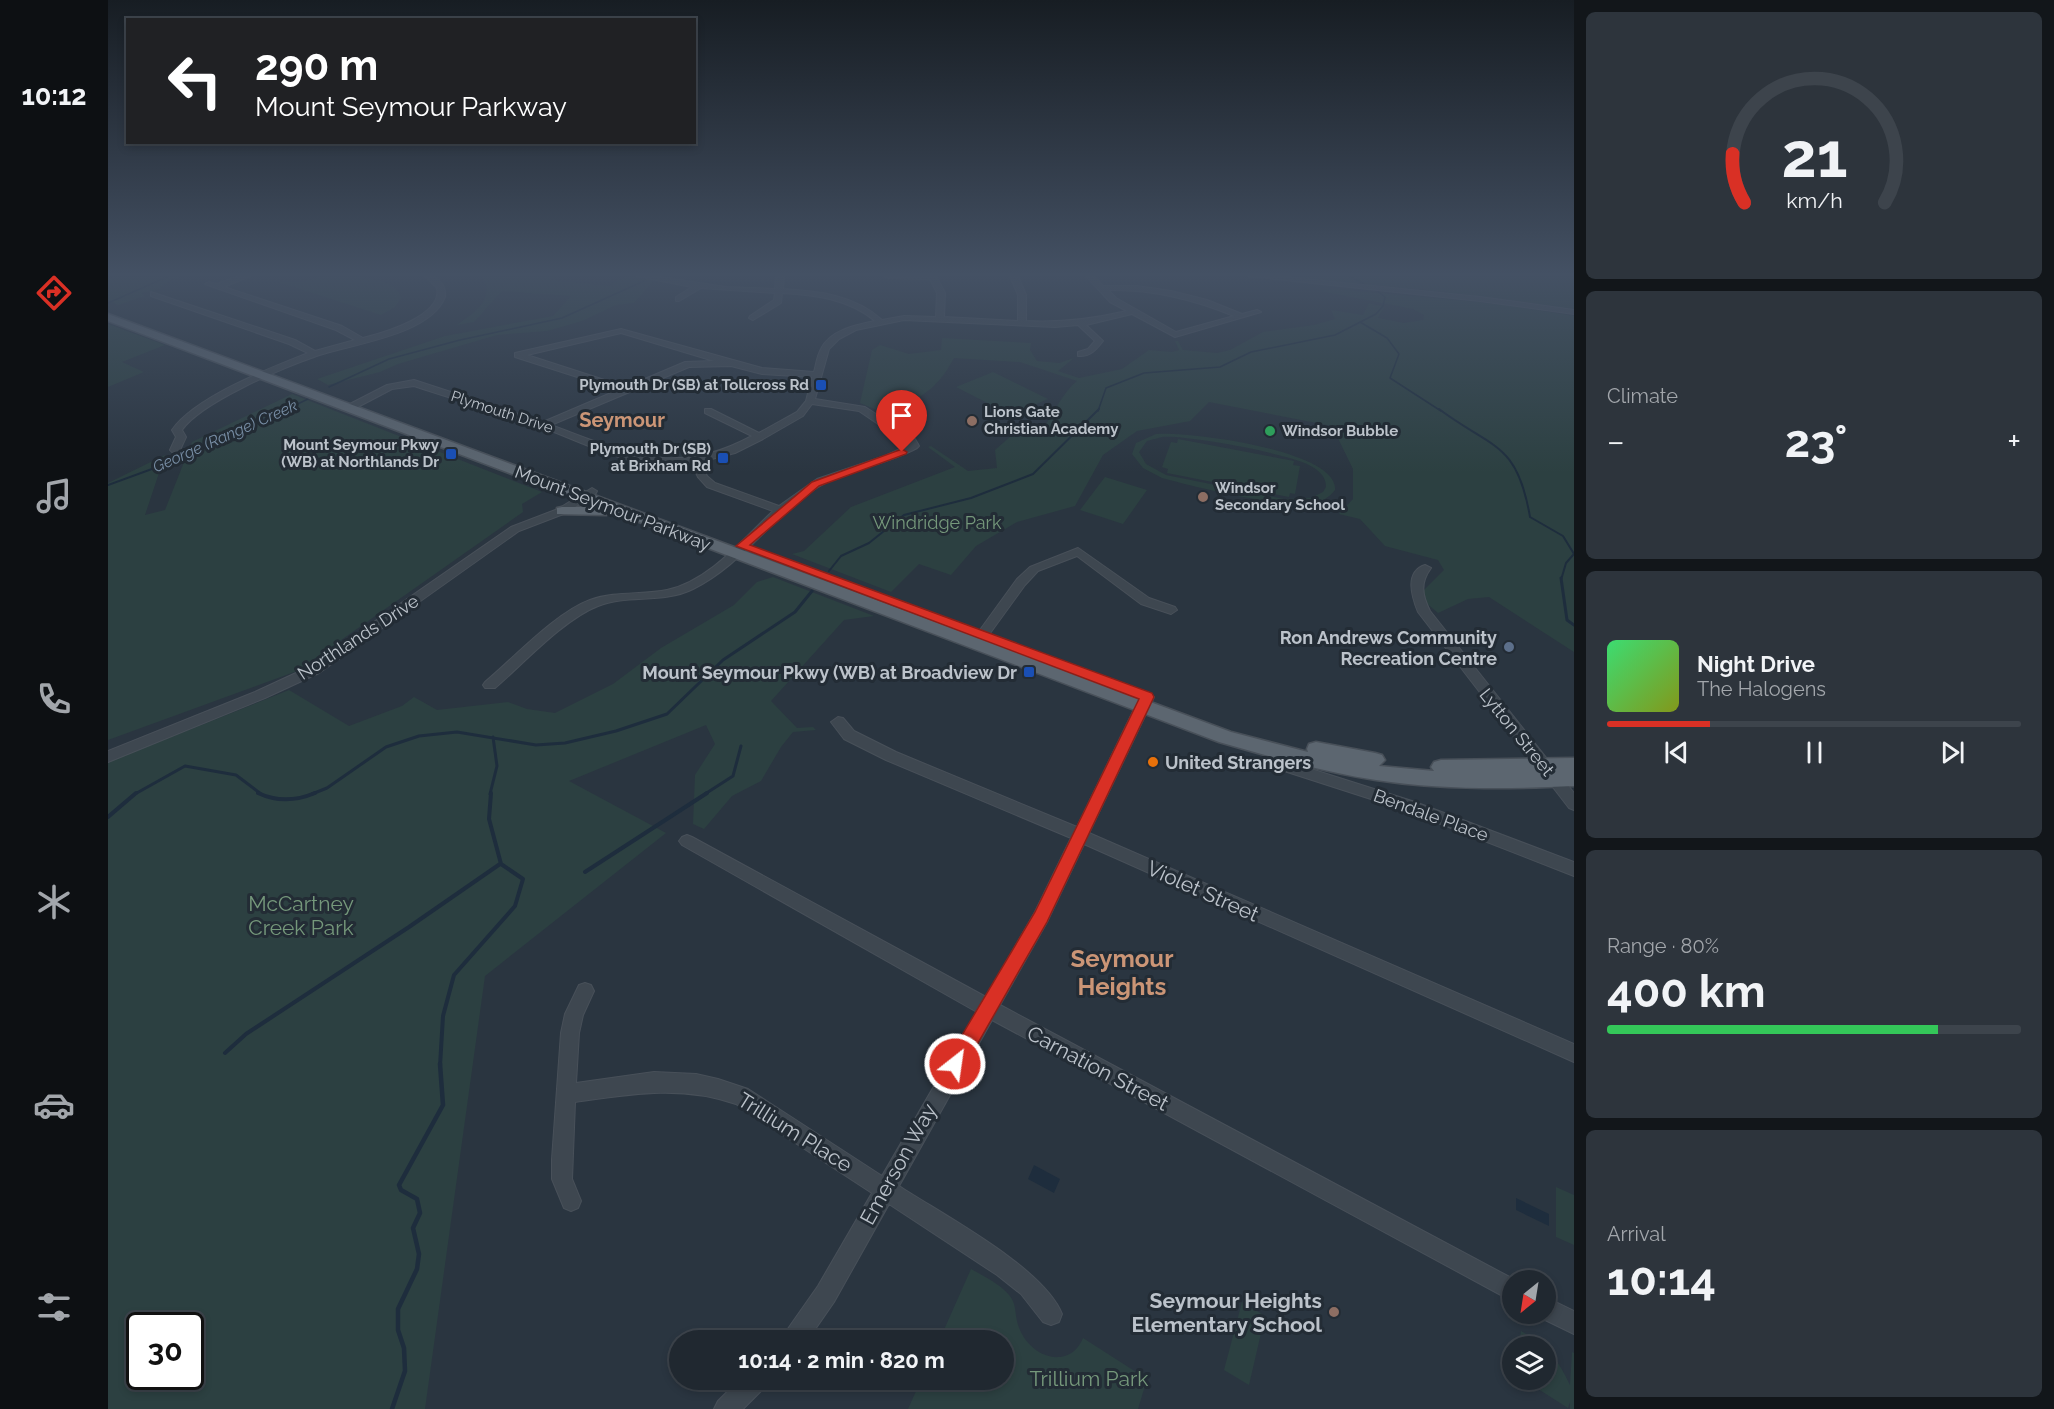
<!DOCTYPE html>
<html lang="en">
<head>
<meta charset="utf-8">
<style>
  :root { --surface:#202830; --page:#2d343c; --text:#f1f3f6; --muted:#a2a6ab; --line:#3d444c; --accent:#d93025 }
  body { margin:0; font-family:Raleway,sans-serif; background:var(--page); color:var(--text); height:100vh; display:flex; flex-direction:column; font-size:22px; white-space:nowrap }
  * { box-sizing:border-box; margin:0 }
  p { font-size:20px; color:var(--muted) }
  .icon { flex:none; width:33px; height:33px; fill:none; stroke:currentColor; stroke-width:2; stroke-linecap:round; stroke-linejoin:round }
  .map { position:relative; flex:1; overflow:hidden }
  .drawer { display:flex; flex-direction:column; gap:12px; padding:12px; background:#12161a; width:480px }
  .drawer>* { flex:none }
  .guide { position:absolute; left:18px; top:18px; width:570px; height:126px; border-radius:0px; box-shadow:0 3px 9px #0003,0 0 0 2px var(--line); background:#202124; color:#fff; overflow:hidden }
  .needle { width:39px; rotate:210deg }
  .fabs { position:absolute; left:1394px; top:1270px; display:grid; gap:12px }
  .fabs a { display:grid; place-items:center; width:54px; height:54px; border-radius:50%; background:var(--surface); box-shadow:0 3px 9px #0003,0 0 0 2px var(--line); font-size:30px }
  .speed { position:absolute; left:18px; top:1312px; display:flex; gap:12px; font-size:30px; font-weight:700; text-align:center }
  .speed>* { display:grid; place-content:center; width:78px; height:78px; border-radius:50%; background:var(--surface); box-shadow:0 3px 9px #0003,0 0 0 2px var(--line); line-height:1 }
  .speed .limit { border:3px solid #111; border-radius:9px; background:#fff; color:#111 }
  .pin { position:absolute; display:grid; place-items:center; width:51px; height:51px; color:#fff; margin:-62px -26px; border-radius:50% 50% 50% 0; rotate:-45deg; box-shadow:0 0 6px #0007 }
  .pin .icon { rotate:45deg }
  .me { position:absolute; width:66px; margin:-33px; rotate:30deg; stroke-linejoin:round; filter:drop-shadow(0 0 4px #0008) }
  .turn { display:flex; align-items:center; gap:21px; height:126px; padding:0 30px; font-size:27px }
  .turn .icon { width:78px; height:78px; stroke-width:2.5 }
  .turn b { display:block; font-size:42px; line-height:51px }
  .big { font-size:45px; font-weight:700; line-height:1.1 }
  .drawer .card { flex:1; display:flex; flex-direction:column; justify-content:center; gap:9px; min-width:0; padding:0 21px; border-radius:9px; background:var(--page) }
  .drawer .dial { align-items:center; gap:0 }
  .dial svg { height:156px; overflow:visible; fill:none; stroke:var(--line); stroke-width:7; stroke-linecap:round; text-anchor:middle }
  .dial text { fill:var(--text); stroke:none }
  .song { display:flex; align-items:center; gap:18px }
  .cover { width:72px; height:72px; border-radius:9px; background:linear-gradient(135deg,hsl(140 70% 55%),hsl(70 70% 35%)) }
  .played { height:6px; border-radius:3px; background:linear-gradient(90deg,var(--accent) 25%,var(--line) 25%) }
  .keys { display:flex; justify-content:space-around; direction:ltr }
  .heat { display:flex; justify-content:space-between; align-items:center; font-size:33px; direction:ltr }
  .charge { height:9px; border-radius:4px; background:linear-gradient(90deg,#34c759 80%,var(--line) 0) }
  .trip { position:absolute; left:561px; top:1330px; width:345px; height:60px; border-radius:30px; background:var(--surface); box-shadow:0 3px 9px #0003,0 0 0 2px var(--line); font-weight:700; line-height:60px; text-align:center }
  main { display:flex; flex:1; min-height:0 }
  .menu { display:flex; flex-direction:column; width:108px; justify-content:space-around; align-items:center; background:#0d1013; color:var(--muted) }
  .menu .icon { width:42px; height:42px }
  .menu .current { color:var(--accent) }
  .menu b { font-size:27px; color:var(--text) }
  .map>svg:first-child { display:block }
  .green { fill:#2c4041; fill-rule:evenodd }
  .water { fill:#1e2d3d }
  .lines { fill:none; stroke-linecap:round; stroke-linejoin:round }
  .stream-far4 { stroke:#1e2d3d; stroke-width:1.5 }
  .stream-far3 { stroke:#1e2d3d; stroke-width:2 }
  .stream-far2 { stroke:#1e2d3d; stroke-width:3 }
  .stream-far1 { stroke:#1e2d3d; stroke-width:4 }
  .stream { stroke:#1e2d3d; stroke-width:4.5 }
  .minor-casing { stroke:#485059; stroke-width:2 }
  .major-casing { stroke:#485059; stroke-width:3 }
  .minor { fill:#3e4750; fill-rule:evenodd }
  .major { fill:#5c6670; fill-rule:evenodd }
  .route { fill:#d93025; stroke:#8d1f18; stroke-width:1.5 }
  .transit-dot { fill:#1a4fb4; stroke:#232c35; stroke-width:2 }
  .education-dot { fill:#8d6e63; stroke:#232c35; stroke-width:2 }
  .leisure-dot { fill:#2e9e5b; stroke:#232c35; stroke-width:2 }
  .service-dot { fill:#5c6f8a; stroke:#232c35; stroke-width:2 }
  .food-dot { fill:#e8710a; stroke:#232c35; stroke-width:2 }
  .labels { text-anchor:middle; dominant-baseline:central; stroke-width:6; stroke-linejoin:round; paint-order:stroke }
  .far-poi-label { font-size:15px; font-weight:bold; fill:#bbc2ca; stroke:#232c35; text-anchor:end }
  .far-street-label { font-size:15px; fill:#bbc2ca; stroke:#232c35 }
  .far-water-label { font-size:16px; font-style:italic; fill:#788ea5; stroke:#232c35 }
  .street-label { font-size:18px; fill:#bbc2ca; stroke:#232c35 }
  .park-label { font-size:18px; fill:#75987b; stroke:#232c35 }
  .poi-label { font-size:18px; font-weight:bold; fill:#bbc2ca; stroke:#232c35; text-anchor:end }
  .far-district-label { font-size:20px; font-weight:bold; fill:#cb9576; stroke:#232c35 }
  .near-street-label { font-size:21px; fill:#bbc2ca; stroke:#232c35 }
  .near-park-label { font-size:21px; fill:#75987b; stroke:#232c35 }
  .near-poi-label { font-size:21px; font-weight:bold; fill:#bbc2ca; stroke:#232c35; text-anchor:end }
  .near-neighbourhood-label { font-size:24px; font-weight:bold; fill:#cb9576; stroke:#232c35 }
</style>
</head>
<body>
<main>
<nav class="menu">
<b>10:12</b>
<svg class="icon current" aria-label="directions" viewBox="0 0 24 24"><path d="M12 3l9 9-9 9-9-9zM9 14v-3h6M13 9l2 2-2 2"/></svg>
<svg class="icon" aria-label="music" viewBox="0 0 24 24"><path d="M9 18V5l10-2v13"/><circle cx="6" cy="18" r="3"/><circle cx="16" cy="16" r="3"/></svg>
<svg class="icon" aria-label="phone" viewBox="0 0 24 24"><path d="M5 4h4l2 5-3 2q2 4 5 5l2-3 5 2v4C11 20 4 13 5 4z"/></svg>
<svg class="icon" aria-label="climate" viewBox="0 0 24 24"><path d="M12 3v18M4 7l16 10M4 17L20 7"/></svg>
<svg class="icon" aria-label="car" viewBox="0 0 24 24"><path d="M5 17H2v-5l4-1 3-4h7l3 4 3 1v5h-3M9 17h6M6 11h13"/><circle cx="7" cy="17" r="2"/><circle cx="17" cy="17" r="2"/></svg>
<svg class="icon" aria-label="filters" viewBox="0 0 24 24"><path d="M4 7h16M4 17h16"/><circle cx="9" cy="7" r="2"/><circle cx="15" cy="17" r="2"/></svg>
</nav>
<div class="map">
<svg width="1466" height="1409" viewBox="0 0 1466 1409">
  <rect width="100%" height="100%" fill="#2a3540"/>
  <path class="green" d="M11,276h64l-15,5 -8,8 -19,4 4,3 -27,9 -10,-5v-21z
    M212,276c20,0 76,-3 81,22l-6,9 -14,8 -103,-33 30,-1z
    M374,276h74l-6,4 60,6 16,-10h32l-24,27 -18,2 -34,16 -35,10 -50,4 -99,29 -18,8 -52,13 -11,-6 128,-43 108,-20 18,-20 -69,-5 -28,31 -17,3c18,-13 39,-26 25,-49z
    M1171,276h295v33l-127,-17z
    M1226,289l166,15 74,12v336l-85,-55 -21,2 -30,14 -14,-12 -2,-9 22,-22 -6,-10 -53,-14 -25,-27 -21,-5 14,-15v-30l-21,-43 -123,-24 -19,19 -53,10 -34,24 -28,51 -58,16 -41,24 -25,29 -32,-11 -28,28 -99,-38 12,-3 47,-44 104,-40 -27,-20 3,-1 37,25 29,-3 -2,-18 16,-14 32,-8c12,-16 19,-35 34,-47l-57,-19 -66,-4c-18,34 -37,43 -72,54l-22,-9 12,-53 8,-5 29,9 32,-4 1,-12 89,5 -1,7 7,11 22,2 15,-5 -16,13 21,7 43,-9 27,-19 23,2 7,-2 -4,-9h3l5,9 34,3 13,-3 33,-18 51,-7 21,-6 -4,-9 32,5 6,-12 15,4 -6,11 26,5 19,-3 1,-5 -11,-6 -93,-18z
    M0,324l57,21 -43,17 22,10 -36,15z
    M885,372l55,27 -37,16 -55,-28z
    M184,394l250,98 -20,12 1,8 -226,159 -189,69v-257l57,-28 -20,60 20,-5 27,-68z
    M1048,434c30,-3 183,16 179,56 -6,8 -14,12 -23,13 -32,5 -117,-16 -150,-25l-19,-10 -11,-14 4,-11zM1054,437c25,-2 122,16 145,27 10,5 19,11 19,23l-3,5 -12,6 -27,1 -118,-24 -20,-11 -7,-12 8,-11z
    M1070,439l116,22 -1,4 7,1 -5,28 -5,-1 -1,4 -122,-24 1,-4 -6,-2 9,-25 6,1z
    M997,477l42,13 -24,34 -43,-14z
    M665,577l101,39 -30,4 -73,81 26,27 16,-1 3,3 -23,2 -12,15 -20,34 -29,15 -28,33 -11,-5 2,-49 20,-31 -9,-19 -137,56 97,52 -181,143 -60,433h-317v-647l181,-72 60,36 53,-20 12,-9 23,13 71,-8 19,7 28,4 58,-29 48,-36 73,-43 23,-23zM32,1326h50v51h-50z
    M1448,1187l18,8v50l-18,-8z
    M863,1269c12,7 29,15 38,26 7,8 6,17 8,26 4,19 22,38 43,36 11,-1 19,-9 23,-19l64,41 -9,30h-230l13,-29h83v-39h-65z
    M1134,1302l23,14 -16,69 -25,-15z
    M1413,1331c27,16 36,27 49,54l2,-33 2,1v56h-4v-7l-2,6 -44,-28h21v-33h-26z"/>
  <path class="water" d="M926,1165l26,14 -6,14 -26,-14z
    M1408,1198l33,16v12l-33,-16z"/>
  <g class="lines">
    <path class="stream-far4" d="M1241,276l19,10
      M0,303l61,-27
      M1252,322l27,16 12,16 -9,24 51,33
      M221,387l60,-28 71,-19 102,-22 82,-37
      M175,411l25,-12
      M990,411l8,-23 38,-15 76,-6 31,-15 84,-17 41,-21 7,-8 2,-9 -8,-6"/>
    <path class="stream-far3" d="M1331,409c53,40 78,32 91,108l33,19 11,18
      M0,485l74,-27 104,-49
      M721,571l12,-15 28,-13 35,-28 67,-17 62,-24 66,-65
      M1453,580l5,-17 8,-9"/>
    <path class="stream-far2" d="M1453,578l6,42 7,5
      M27,794l50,-28 51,9 25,19
      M204,794l15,-6 59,-41 33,-11 38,-4 79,13 29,-2 51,-12 51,-17 56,-54 72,-48 17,-21
      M382,794l7,-28 -4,-29
      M597,794l28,-18 8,-30"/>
    <path class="stream-far1" d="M150,793c19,9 38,8 57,0
      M0,817l28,-24
      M477,872l122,-79
      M117,1053l21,-19 163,-107 91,-63
      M332,1066l3,-50 11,-41 61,-69 8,-27 -22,-15 -12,-45 2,-26"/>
    <path class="stream" d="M284,1409l13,-38 -1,-23 -6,-18v-21l19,-40 2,-15 -6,-26 7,-15 -3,-14 -16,-9 -2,-5 44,-80 -3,-41"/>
    <g class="minor-casing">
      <path id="minor" d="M131,276h11l-26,11 118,39 21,12c20,-5 80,-22 74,-50l-12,-12h9c8,5 12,12 11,21 -15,39 -96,47 -131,60 -32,11 -114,46 -132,73l4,7 -6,13 -8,2 -2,-2 6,-13 -4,-7c23,-33 98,-62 136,-77l-19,-9 -138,-48v-4l144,48 20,11 40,-11 -19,-10 -131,-46 4,-2 8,2z
        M528,276h17l73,11 49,2 1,-13h8l-1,13c35,2 72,6 99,31l22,-4 32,1 1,-24 -7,-14 -42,-1 -4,-2h52l9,17 -1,24 74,4v-26l-8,-19h8l8,19v26c35,2 66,-2 101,-10l-17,-9 -24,-26h8l9,10h34l34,5 36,9 35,14 15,-4 4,2 -86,25 -43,-23 -46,11 17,16c-7,9 -13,16 -25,15v-4l10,-3 7,-8 -17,-16 -23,2 -151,-7 -48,10 -17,9 -10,10 -14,50 50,8 50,32 4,7 -2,2c-33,18 -74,21 -105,43 -42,29 -72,75 -119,98 -30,15 -65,5 -95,17 -34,13 -75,58 -103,82h-10l-2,-3 2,-3c29,-24 70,-69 105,-82 25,-9 52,-5 77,-10 42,-9 76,-51 106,-79l-66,-24 -9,-10 -6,-13c-52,10 -104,-20 -151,-37 -42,-15 -85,-27 -127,-41l-22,3 -40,21h-6v-4l41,-21 27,-5 129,42 75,-32 -103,-33v-4l106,-24 141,39 52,4c2,-7 3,-16 7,-23 9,-19 35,-24 54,-28 -26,-22 -59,-26 -93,-28l-1,10 -28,17 -4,-2 1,-2 24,-16 1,-7 -74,-5 -22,13h-3v-4l16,-10zM1000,290c44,-1 85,9 126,26l-58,16 -60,-34zM513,333l93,28 -29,1 -59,25 -99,-32zM623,366l31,8 50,3 -6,24 -9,11 -38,21 -48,-24h-6v4l47,23c-78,42 -125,17 -201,-11l138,-58zM704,404l47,7 50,34 -24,11 -68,23 -38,27 -64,-23 -8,-7 -7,-14 35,-9 28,-14 40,-23z
        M1140,276h27l205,21 94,13v4l-94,-13z
        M484,488l5,3 -1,2 -30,20 -47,18 -200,142 -54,25 -157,64v-11l147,-59 54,-25 202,-140 47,-18z
        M970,548l71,50 26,9 2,3 -6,4 -30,-10 -64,-48 -39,15 -13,14 -45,62h-8l-2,-3 2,-3 45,-62 13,-12z
        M1317,565l6,3c-11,15 -9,27 -1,43l144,182v17l-5,-2 -151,-196c-6,-15 -14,-40 7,-47z
        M1039,692l7,5 -65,136 485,211v18l-490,-218 -37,78 -47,83 517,276h-5v20l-520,-281 -93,166c44,29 144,81 163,128l-3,8 -8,3 -8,-3 -22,-28 -24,-19 -108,-71 -55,98 -27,39h-25l3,-8 33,-47 54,-93 -136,-89c-55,-19 -105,-10 -161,-2l-3,77 9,22 -3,7 -7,3 -7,-3 -12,-29v-20l9,-126 4,-19 14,-29 6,-2 6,2 3,6 -11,24 -4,18 -3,50 78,-11 42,2 22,5 30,10 134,87 95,-164 -295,-167 -3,-4 3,-4 5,-2 5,2 294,160 49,-85 36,-74 -185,-78 -42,-21 -13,-17 7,-5 5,1 11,13 42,21 181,75 63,-130z
        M1178,761l129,41 159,60v14l-169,-66 -124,-40 -2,-4 2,-4z
        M1437,1297l29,14v23l-37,-18 -1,-2h9z
        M631,1380h29l-4,8 -21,21h-29l4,-8z"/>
    </g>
    <g class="major-casing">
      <path id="major" d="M0,314l1123,418 77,20 -1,-3 2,-5 7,-2 59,11 7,2 3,5 -6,6 55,5 -3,-4 3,-5 7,-2 133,-2v28c-66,3 -133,4 -198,-6 -53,-8 -105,-23 -157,-38l-606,-230 -7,3 -49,-1v-6l5,-1h37l-491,-186z"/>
    </g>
    <use href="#minor" class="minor"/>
    <use href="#major" class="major"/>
  </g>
  <linearGradient id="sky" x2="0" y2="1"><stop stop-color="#171d23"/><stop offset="0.58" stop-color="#445164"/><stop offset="1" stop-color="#445164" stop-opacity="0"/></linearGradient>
  <rect width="1466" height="473" fill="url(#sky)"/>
  <path class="route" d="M794,449l5,3 -1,2 -87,32 -69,59 402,148 2,4 -107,225 -85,149 -7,2 -6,-2 -3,-7 3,-7 86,-145 104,-213 -403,-153 76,-64z"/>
  <g class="transit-dot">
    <rect x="707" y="379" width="12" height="12" rx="3"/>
    <rect x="337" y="448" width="12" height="12" rx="3"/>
    <rect x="609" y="452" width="12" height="12" rx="3"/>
    <rect x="915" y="666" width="12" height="12" rx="3"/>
  </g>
  <g class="education-dot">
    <circle cx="864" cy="421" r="6"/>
    <circle cx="1095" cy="497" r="6"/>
    <circle cx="1226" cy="1312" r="6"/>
  </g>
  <circle class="leisure-dot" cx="1162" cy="431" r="6"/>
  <circle class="service-dot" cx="1401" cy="647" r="6"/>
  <circle class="food-dot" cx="1045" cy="762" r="6"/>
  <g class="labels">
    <g class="far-poi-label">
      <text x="701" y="385">Plymouth Dr (SB) at Tollcross Rd</text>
      <text x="876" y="412" text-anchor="start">Lions Gate<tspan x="876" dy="17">Christian Academy</tspan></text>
      <text x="1174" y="431" text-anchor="start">Windsor Bubble</text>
      <text x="331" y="445">Mount Seymour Pkwy<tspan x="331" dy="17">(WB) at Northlands Dr</tspan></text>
      <text x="603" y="449">Plymouth Dr (SB)<tspan x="603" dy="17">at Brixham Rd</tspan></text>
      <text x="1107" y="488" text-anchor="start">Windsor<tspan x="1107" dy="17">Secondary School</tspan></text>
    </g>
    <g class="far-street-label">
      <text transform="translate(394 412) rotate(18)">Plymouth Drive</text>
    </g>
    <g class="far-water-label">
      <text transform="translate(117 436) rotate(-24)">George (Range) Creek</text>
    </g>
    <g class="street-label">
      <text transform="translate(505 508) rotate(21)">Mount Seymour Parkway</text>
      <text transform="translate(250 637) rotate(-33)">Northlands Drive</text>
      <text transform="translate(1409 732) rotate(51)">Lytton Street</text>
      <text transform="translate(1323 815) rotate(20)">Bendale Place</text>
    </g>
    <g class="park-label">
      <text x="829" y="522">Windridge Park</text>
    </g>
    <g class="poi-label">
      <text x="1389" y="637">Ron Andrews Community<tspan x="1389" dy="21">Recreation Centre</tspan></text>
      <text x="909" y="672">Mount Seymour Pkwy (WB) at Broadview Dr</text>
      <text x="1057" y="762" text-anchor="start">United Strangers</text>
    </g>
    <g class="far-district-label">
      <text x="514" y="420">Seymour</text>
    </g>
    <g class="near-street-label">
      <text transform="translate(1095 891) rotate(24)">Violet Street</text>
      <text transform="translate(990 1068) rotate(28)">Carnation Street</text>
      <text transform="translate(687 1132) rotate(32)">Trillium Place</text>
      <text transform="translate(790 1164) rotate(-61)">Emerson Way</text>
    </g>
    <g class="near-park-label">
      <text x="193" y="903">McCartney<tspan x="193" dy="24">Creek Park</tspan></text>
      <text x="981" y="1378">Trillium Park</text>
    </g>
    <g class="near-poi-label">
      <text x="1214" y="1300">Seymour Heights<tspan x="1214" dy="24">Elementary School</tspan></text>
    </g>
    <g class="near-neighbourhood-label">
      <text x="1014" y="958">Seymour<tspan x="1014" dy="28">Heights</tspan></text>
    </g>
  </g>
</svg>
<div class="fabs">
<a><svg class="needle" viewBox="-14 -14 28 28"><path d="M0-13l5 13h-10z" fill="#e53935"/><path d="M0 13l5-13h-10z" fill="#a2a6ab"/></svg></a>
<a><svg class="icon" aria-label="layers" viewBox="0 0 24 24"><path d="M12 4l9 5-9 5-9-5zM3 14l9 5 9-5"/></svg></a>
</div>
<div class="speed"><div class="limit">30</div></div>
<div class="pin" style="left:794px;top:452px;background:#d93025"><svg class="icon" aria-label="arrive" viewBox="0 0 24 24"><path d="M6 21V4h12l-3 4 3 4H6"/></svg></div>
<svg class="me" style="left:847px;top:1064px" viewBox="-20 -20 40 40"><circle r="17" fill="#d93025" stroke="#fff" stroke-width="3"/><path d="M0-11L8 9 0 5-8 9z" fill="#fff"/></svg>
<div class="trip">10:14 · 2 min · 820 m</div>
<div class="guide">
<div class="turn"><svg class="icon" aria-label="left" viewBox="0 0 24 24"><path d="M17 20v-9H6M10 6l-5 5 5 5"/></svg><div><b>290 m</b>Mount Seymour Parkway</div></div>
</div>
</div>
<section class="drawer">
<div class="card dial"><svg viewBox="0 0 100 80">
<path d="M14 69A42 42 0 1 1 86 69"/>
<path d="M14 69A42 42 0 0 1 8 44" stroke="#d93025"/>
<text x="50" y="56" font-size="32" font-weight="700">21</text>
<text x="50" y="72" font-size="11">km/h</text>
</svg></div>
<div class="card"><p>Climate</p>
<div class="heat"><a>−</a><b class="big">23°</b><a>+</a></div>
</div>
<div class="card">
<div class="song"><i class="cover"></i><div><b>Night Drive</b><p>The Halogens</p></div></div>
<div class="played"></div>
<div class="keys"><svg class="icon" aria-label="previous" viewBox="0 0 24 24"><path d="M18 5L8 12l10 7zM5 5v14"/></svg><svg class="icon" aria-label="pause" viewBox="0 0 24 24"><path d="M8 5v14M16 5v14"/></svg><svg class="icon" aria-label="next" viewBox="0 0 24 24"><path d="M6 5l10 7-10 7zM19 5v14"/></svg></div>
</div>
<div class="card"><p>Range · 80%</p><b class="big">400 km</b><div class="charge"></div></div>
<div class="card"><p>Arrival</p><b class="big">10:14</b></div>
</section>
</main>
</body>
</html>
